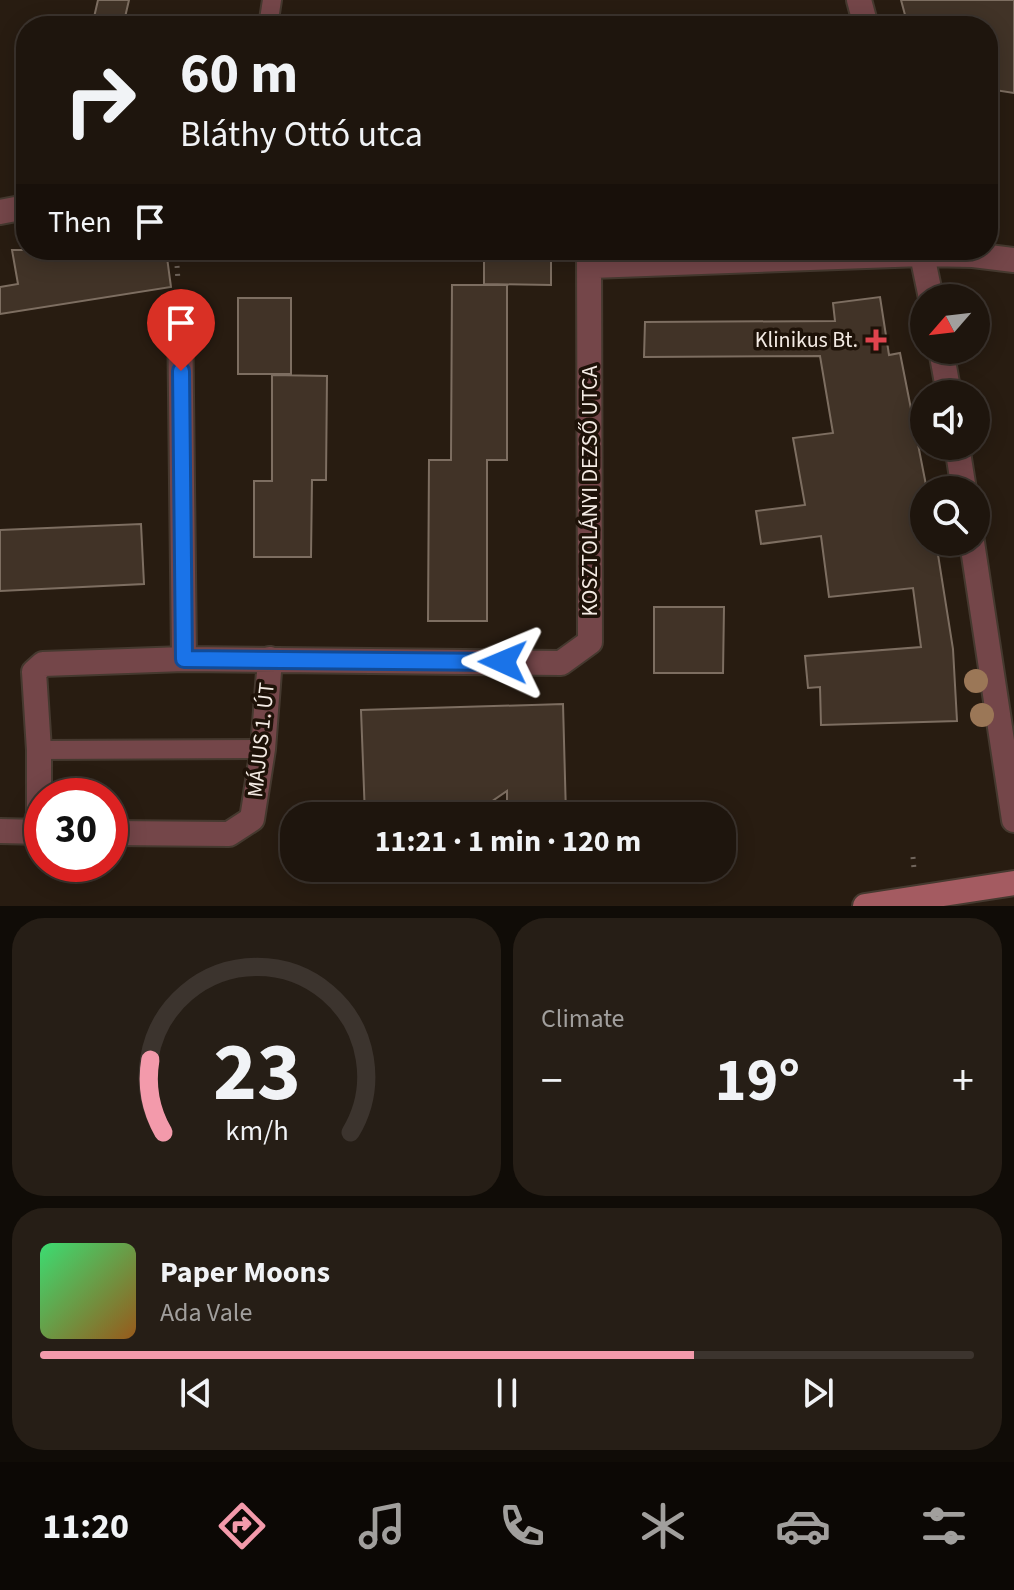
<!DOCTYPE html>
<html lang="en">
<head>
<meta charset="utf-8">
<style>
  :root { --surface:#1e150d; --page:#261e16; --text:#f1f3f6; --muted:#a19f9d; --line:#3c342e; --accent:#f39aab }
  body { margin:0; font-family:"Source Sans 3",sans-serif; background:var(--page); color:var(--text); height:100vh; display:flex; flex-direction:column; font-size:30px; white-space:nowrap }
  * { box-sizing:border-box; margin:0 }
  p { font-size:26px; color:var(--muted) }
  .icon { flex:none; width:44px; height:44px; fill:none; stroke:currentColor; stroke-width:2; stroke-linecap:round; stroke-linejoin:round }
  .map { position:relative; height:906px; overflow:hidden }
  .sheet { display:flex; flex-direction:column; gap:12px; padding:12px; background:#100c07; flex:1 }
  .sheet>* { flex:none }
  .top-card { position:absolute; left:16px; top:16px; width:982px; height:244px; border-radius:32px; box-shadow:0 4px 20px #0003,0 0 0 2px var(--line); background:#1e150d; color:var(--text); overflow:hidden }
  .needle { width:52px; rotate:242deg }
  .buttons { position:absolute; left:910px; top:284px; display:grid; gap:16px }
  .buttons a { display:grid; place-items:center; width:80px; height:80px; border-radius:50%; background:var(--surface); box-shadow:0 4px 20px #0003,0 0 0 2px var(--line); font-size:40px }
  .speed { position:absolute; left:24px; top:778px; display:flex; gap:16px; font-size:40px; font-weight:700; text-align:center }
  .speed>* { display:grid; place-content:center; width:104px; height:104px; border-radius:50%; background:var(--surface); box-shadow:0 4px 20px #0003,0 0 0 2px var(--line); line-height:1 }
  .speed .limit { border:12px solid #d22; background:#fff; color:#111 }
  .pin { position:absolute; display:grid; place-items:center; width:68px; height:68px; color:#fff; margin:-82px -34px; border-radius:50% 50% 50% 0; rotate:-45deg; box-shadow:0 0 8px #0007 }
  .pin .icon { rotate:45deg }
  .me { position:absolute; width:88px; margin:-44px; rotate:271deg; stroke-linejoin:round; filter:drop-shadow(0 0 6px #0008) }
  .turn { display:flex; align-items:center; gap:28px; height:168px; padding:0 32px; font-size:36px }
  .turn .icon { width:104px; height:104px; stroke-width:2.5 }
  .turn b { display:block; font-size:56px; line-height:68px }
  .then { display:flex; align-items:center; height:76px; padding:0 32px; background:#0003; gap:16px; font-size:30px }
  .big { font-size:60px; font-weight:700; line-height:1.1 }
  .sheet .tile { flex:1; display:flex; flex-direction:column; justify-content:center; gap:12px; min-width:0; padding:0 28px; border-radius:32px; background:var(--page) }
  .sheet .dial { align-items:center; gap:0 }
  .dial svg { height:208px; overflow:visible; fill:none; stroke:var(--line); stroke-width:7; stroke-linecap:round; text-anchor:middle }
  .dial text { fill:var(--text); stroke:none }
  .song { display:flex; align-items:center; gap:24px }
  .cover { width:96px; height:96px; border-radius:12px; background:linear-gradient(135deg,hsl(140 70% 55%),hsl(30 70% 35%)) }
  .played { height:8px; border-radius:4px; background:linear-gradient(90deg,var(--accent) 70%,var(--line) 70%) }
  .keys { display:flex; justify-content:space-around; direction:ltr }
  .heat { display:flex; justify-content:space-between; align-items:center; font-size:44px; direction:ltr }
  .sheet .tiles { flex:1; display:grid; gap:12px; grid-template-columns:1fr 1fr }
  .tile:last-child { grid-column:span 2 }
  .trip { position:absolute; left:280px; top:802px; width:456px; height:80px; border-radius:32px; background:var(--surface); box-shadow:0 4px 20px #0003,0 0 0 2px var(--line); font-weight:700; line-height:80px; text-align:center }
  .dock { display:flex; height:128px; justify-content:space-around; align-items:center; background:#0c0805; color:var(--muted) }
  .dock .icon { width:56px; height:56px }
  .dock .active { color:var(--accent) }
  .dock b { font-size:36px; color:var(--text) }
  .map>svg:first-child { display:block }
  .building { fill:#413327; stroke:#7d6e61; stroke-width:2 }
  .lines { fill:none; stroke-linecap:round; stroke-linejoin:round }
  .service-casing { stroke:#45392f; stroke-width:22 }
  .minor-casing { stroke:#45392f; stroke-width:28 }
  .secondary-casing { stroke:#45392f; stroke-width:28 }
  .path { stroke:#70655c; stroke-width:5; stroke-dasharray:2 6; stroke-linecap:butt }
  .service { stroke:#744649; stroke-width:18 }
  .minor { stroke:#744649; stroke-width:24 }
  .secondary { stroke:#a45b61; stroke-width:24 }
  .tree { fill:#9b7757 }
  .route-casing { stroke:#114b97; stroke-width:20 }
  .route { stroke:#1a73e8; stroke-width:14 }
  .health-dot { fill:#e0444e; stroke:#1e1208; stroke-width:3 }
  .labels { text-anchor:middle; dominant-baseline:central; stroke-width:7; stroke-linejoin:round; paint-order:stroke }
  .poi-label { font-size:22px; fill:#f4ebe4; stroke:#1e1208; text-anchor:end }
  .street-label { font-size:22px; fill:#f4ebe4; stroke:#1e1208 }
</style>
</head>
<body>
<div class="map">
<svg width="1014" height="906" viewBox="0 0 1014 906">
  <rect width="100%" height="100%" fill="#281c11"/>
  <path class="building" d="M98,0h31l-6,26h-31z
    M901,0h113v93l-26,-4v-63h-80z
    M12,250h154l5,37 -171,27v-27l18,-3z
    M484,250h67v35l-67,-1z
    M452,285h55v175h-20v161h-59l1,-161h22z
    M880,297l9,58 11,-2 27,137h-3v52h12l17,107 4,72 -136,4 -1,-38 -12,1 -3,-32 116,-9 -8,-59 -84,9 -8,-61 -60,8 -5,-33 49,-6 -12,-67 40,-5 -13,-77 -176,1 1,-35 190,-1 -2,-18z
    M238,298h53v76h-53z
    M272,375l55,1 -1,104h-14l-1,77h-57v-76h18z
    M141,524l3,60 -144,7v-61z
    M654,607h70l-1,66h-69z
    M563,704l3,111 -59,1v-25l-35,24 -107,1 -4,-106z"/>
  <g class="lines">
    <g class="service-casing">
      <path id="service" d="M268,26l4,-26
        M39,750l224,-1"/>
    </g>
    <g class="minor-casing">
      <path id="minor" d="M859,0l7,26
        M0,212l26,-5
        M921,250l10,48
        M591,266l331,-12 51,1 41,5
        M180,307l4,352
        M941,350l8,44
        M957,446l7,44
        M972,542l42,278
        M0,831l42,1
        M39,832v-82l-5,-78 9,-8 141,-5 377,4 29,-21 -1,-392
        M110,833l119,1 23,-15 11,-70 7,-90"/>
    </g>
    <g class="secondary-casing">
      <path id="secondary" d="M865,906l149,-23"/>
    </g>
    <path class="path" d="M176,250l2,31
      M913,857l1,12"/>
    <use href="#service" class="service"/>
    <use href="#minor" class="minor"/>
    <use href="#secondary" class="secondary"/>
  </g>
  <g class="tree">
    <circle cx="976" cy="681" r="12"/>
    <circle cx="982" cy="715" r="12"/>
  </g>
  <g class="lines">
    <g class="route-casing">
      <path id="route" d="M181,371l3,288 319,3"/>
    </g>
    <use href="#route" class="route"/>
  </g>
  <path class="health-dot" d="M872 328h8v8h8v8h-8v8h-8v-8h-8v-8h8z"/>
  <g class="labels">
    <g class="poi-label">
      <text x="858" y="340">Klinikus Bt.</text>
    </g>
    <g class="street-label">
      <text transform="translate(590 491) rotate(-90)">KOSZTOLÁNYI DEZSŐ UTCA</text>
      <text transform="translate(261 740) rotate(-84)">MÁJUS 1. ÚT</text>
    </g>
  </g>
</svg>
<div class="buttons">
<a><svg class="needle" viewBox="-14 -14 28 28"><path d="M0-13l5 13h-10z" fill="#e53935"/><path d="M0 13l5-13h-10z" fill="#a19f9d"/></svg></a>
<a><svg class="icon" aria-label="sound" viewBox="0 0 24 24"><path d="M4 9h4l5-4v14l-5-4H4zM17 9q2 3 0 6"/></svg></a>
<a><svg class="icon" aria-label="search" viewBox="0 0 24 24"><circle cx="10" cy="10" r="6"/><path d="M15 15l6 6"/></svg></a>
</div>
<div class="speed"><div class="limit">30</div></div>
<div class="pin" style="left:181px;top:371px;background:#d93025"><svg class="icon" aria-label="arrive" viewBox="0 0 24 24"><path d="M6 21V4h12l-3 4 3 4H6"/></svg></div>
<svg class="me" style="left:503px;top:662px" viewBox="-20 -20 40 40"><path d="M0-17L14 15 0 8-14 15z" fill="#1a73e8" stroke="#fff" stroke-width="4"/></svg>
<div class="trip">11:21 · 1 min · 120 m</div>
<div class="top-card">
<div class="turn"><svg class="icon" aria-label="right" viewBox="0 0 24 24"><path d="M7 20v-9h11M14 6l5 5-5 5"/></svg><div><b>60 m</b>Bláthy Ottó utca</div></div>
<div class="then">Then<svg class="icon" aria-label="arrive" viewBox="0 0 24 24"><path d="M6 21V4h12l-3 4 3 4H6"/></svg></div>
</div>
</div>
<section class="sheet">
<div class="tiles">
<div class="tile dial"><svg viewBox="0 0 100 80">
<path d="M14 69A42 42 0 1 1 86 69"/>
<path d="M14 69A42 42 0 0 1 9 41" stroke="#f39aab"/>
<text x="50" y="56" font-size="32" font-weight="700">23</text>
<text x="50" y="72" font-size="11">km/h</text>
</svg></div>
<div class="tile"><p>Climate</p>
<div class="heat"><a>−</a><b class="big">19°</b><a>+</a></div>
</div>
<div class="tile">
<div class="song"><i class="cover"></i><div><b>Paper Moons</b><p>Ada Vale</p></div></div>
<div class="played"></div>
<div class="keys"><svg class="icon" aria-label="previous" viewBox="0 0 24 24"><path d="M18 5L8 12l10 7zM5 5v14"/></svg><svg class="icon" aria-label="pause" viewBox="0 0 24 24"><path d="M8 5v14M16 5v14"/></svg><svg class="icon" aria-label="next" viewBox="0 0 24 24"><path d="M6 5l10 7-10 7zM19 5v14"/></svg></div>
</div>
</div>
</section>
<nav class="dock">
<b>11:20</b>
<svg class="icon active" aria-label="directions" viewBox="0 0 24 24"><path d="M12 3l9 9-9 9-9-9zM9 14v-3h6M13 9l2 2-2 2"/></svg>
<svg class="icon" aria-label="music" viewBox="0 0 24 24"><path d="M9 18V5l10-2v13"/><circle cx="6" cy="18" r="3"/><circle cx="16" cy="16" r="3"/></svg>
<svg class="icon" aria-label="phone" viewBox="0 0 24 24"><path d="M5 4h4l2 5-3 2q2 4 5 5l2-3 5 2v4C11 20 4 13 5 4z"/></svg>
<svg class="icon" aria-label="climate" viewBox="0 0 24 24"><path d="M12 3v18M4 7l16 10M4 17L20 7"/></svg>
<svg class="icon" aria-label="car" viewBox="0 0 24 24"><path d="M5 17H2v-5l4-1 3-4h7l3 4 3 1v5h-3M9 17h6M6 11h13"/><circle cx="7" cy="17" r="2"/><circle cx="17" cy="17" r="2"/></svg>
<svg class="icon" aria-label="filters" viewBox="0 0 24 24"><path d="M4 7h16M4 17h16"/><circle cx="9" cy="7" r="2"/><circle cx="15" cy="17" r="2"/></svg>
</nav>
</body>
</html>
